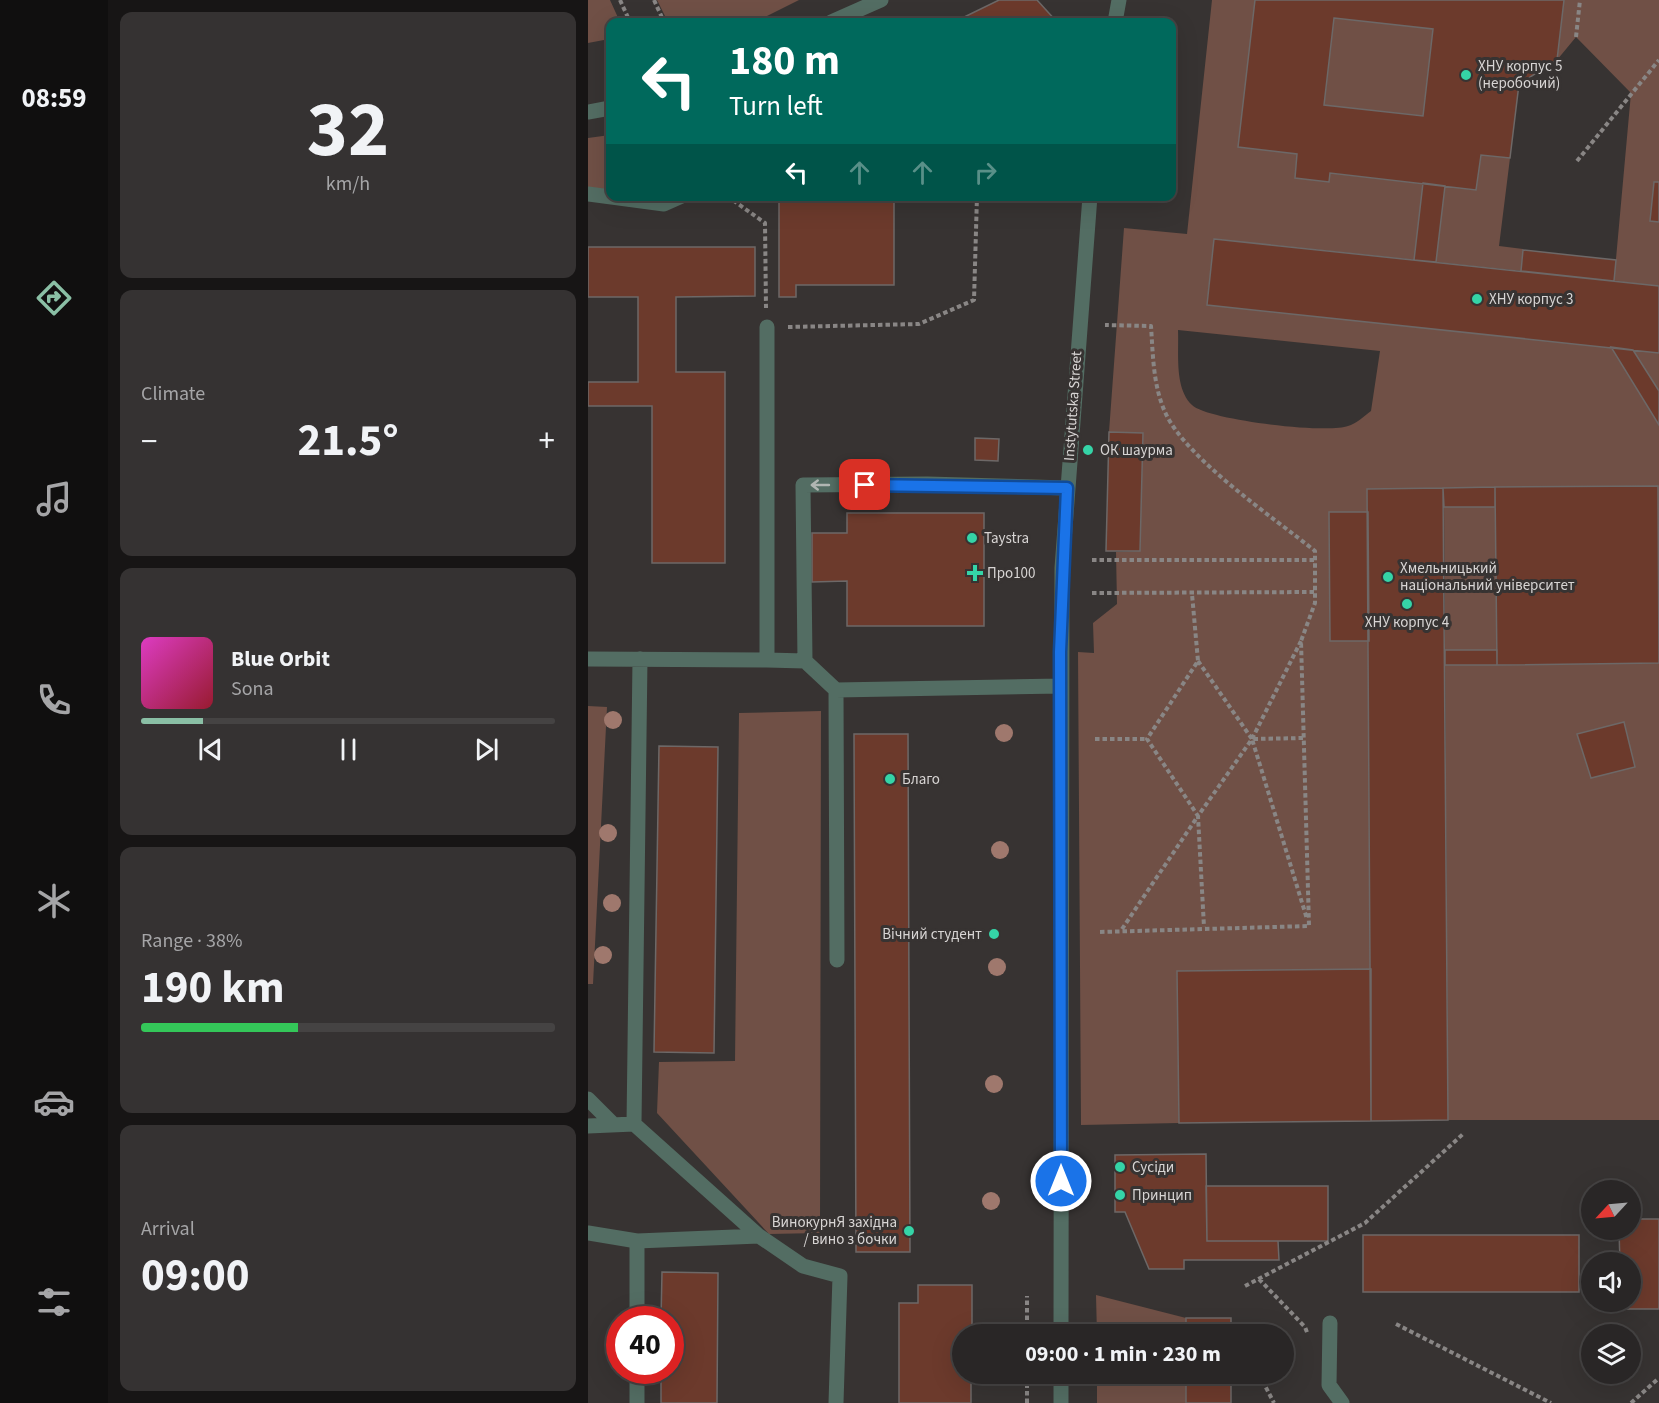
<!DOCTYPE html>
<html lang="en">
<head>
<meta charset="utf-8">
<style>
  :root { --surface:#292626; --page:#353232; --text:#f1f3f6; --muted:#a5a5a7; --line:#454343; --accent:#8abfa5 }
  body { margin:0; font-family:"Source Sans 3",sans-serif; background:var(--page); color:var(--text); height:100vh; display:flex; flex-direction:column; font-size:22px; white-space:nowrap }
  * { box-sizing:border-box; margin:0 }
  p { font-size:20px; color:var(--muted) }
  .icon { flex:none; width:33px; height:33px; fill:none; stroke:currentColor; stroke-width:2; stroke-linecap:round; stroke-linejoin:round }
  .map { position:relative; flex:1; overflow:hidden }
  .side { display:flex; flex-direction:column; gap:12px; padding:12px; background:#171515; width:480px }
  .side>* { flex:none }
  .top-card { position:absolute; left:18px; top:18px; width:570px; height:183px; border-radius:12px; box-shadow:0 6px 24px #0002,0 0 0 2px var(--line); background:#00695c; color:#fff; overflow:hidden }
  .needle { width:39px; rotate:244deg }
  .fabs { position:absolute; left:993px; top:1180px; display:grid; gap:12px }
  .fabs a { display:grid; place-items:center; width:60px; height:60px; border-radius:50%; background:var(--surface); box-shadow:0 6px 24px #0002,0 0 0 2px var(--line); font-size:30px }
  .speed { position:absolute; left:18px; top:1306px; display:flex; gap:12px; font-size:30px; font-weight:700; text-align:center }
  .speed>* { display:grid; place-content:center; width:78px; height:78px; border-radius:50%; background:var(--surface); box-shadow:0 6px 24px #0002,0 0 0 2px var(--line); line-height:1 }
  .speed .limit { border:9px solid #d22; background:#fff; color:#111 }
  .pin { position:absolute; display:grid; place-items:center; width:51px; height:51px; color:#fff; margin:-26px; border-radius:12px; box-shadow:0 3px 9px #0006 }
  .me { position:absolute; width:66px; margin:-33px; rotate:0deg; stroke-linejoin:round; filter:drop-shadow(0 0 4px #0008) }
  .turn { display:flex; align-items:center; gap:21px; height:126px; padding:0 24px; font-size:27px }
  .turn .icon { width:78px; height:78px; stroke-width:2.5 }
  .turn b { display:block; font-size:42px; line-height:51px }
  .lanes { display:flex; align-items:center; height:57px; padding:0 24px; background:#0003; justify-content:center; gap:30px; direction:ltr }
  .lanes .off { opacity:.35 }
  .big { font-size:45px; font-weight:700; line-height:1.1 }
  .side .card { flex:1; display:flex; flex-direction:column; justify-content:center; gap:9px; min-width:0; padding:0 21px; border-radius:12px; background:var(--page) }
  .side .dial { align-items:center; gap:0 }
  .dial b { font-size:78px; line-height:1 }
  .song { display:flex; align-items:center; gap:18px }
  .cover { width:72px; height:72px; border-radius:9px; background:linear-gradient(135deg,hsl(310 70% 55%),hsl(350 70% 35%)) }
  .played { height:6px; border-radius:3px; background:linear-gradient(90deg,var(--accent) 15%,var(--line) 15%) }
  .keys { display:flex; justify-content:space-around; direction:ltr }
  .heat { display:flex; justify-content:space-between; align-items:center; font-size:33px; direction:ltr }
  .charge { height:9px; border-radius:4px; background:linear-gradient(90deg,#34c759 38%,var(--line) 0) }
  .trip { position:absolute; left:364px; top:1324px; width:342px; height:60px; border-radius:30px; background:var(--surface); box-shadow:0 6px 24px #0002,0 0 0 2px var(--line); font-weight:700; line-height:60px; text-align:center }
  main { display:flex; flex:1; min-height:0 }
  .tab-bar { display:flex; flex-direction:column; width:108px; justify-content:space-around; align-items:center; background:#100f0f; color:var(--muted) }
  .tab-bar .icon { width:42px; height:42px }
  .tab-bar .on { color:var(--accent) }
  .tab-bar b { font-size:27px; color:var(--text) }
  .map>svg:first-child { display:block }
  .green { fill:#705046; fill-rule:evenodd }
  .building { fill:#6c3a2c; stroke:#6d6867; stroke-width:1.5; fill-rule:evenodd }
  .lines { fill:none; stroke-linecap:round; stroke-linejoin:round }
  .path { stroke:#898685; stroke-width:4; stroke-dasharray:4.5 3; stroke-linecap:butt }
  .minor { stroke:#536d63; stroke-width:15 }
  .tree { fill:#9f786d }
  .oneway { stroke:#b0b6b2 }
  .route-casing { stroke:#114b97; stroke-width:15 }
  .route { stroke:#1a73e8; stroke-width:10 }
  .poi-dot { fill:#35d4a7; stroke:#373332; stroke-width:2 }
  .labels { text-anchor:middle; dominant-baseline:central; stroke-width:6; stroke-linejoin:round; paint-order:stroke }
  .poi-label { font-size:15px; fill:#d8d5d4; stroke:#373332; text-anchor:start }
  .street-label { font-size:15px; fill:#d8d5d4; stroke:#373332 }
</style>
</head>
<body>
<main>
<nav class="tab-bar">
<b>08:59</b>
<svg class="icon on" aria-label="directions" viewBox="0 0 24 24"><path d="M12 3l9 9-9 9-9-9zM9 14v-3h6M13 9l2 2-2 2"/></svg>
<svg class="icon" aria-label="music" viewBox="0 0 24 24"><path d="M9 18V5l10-2v13"/><circle cx="6" cy="18" r="3"/><circle cx="16" cy="16" r="3"/></svg>
<svg class="icon" aria-label="phone" viewBox="0 0 24 24"><path d="M5 4h4l2 5-3 2q2 4 5 5l2-3 5 2v4C11 20 4 13 5 4z"/></svg>
<svg class="icon" aria-label="climate" viewBox="0 0 24 24"><path d="M12 3v18M4 7l16 10M4 17L20 7"/></svg>
<svg class="icon" aria-label="car" viewBox="0 0 24 24"><path d="M5 17H2v-5l4-1 3-4h7l3 4 3 1v5h-3M9 17h6M6 11h13"/><circle cx="7" cy="17" r="2"/><circle cx="17" cy="17" r="2"/></svg>
<svg class="icon" aria-label="filters" viewBox="0 0 24 24"><path d="M4 7h16M4 17h16"/><circle cx="9" cy="7" r="2"/><circle cx="15" cy="17" r="2"/></svg>
</nav>
<section class="side">
<div class="card dial"><b>32</b><p>km/h</p></div>
<div class="card"><p>Climate</p>
<div class="heat"><a>−</a><b class="big">21.5°</b><a>+</a></div>
</div>
<div class="card">
<div class="song"><i class="cover"></i><div><b>Blue Orbit</b><p>Sona</p></div></div>
<div class="played"></div>
<div class="keys"><svg class="icon" aria-label="previous" viewBox="0 0 24 24"><path d="M18 5L8 12l10 7zM5 5v14"/></svg><svg class="icon" aria-label="pause" viewBox="0 0 24 24"><path d="M8 5v14M16 5v14"/></svg><svg class="icon" aria-label="next" viewBox="0 0 24 24"><path d="M6 5l10 7-10 7zM19 5v14"/></svg></div>
</div>
<div class="card"><p>Range · 38%</p><b class="big">190 km</b><div class="charge"></div></div>
<div class="card"><p>Arrival</p><b class="big">09:00</b></div>
</section>
<div class="map">
<svg width="1071" height="1403" viewBox="0 0 1071 1403">
  <rect width="100%" height="100%" fill="#373332"/>
  <path class="green" d="M0,0h22l10,22h-10v25l-6,-7 -16,3z
    M69,0h142l-44,22h-87z
    M624,0h43l-16,147 58,7 -2,24 35,-5 146,17 5,-35 29,3 -11,88 24,3 -2,22 -307,-32 -7,66 404,42 48,78v114l-2,-53 -289,3v23h-39l1,129h39l2,328 -194,2 2,152 -98,2 -3,-473 16,1 -1,-30 24,-19 -1,-52 24,-1 2,-118 -33,-1 15,-204 63,6zM590,330l202,21 -9,60c-7,5 -15,13 -23,15 -21,8 -141,-6 -156,-21 -18,-17 -13,-52 -14,-75z
    M976,0h95v182h-5l-4,38 9,2v64l-45,-5 17,-188 -55,-56 -19,23z
    M746,18l99,11 -10,87 -99,-11z
    M22,135v55l-22,-3v-49z
    M1045,350l26,3v38z
    M856,507h51l2,143h-52z
    M1071,663v457h-211l-3,-455z
    M0,706l19,1 -14,277h-5z
    M233,711l-1,522 -51,1 -112,-121 2,-51 76,-1 4,-348z
    M508,1295l90,23v17h-89z
    M509,1374h89v29h-89z"/>
  <path class="building" d="M411,0h38l20,22h-103z
    M667,0h309l-7,60 -38,24 -9,74 -29,-3 -5,35 -146,-17 -1,9 -34,-4 2,-24 -59,-7zM746,18l99,11 -10,87 -99,-11z
    M1066,182h5v40l-9,-1z
    M835,183l22,3 -9,76 -22,-2z
    M191,196h115v89h-98v12h-17z
    M626,239l445,47v67l-452,-48z
    M0,247h167v49l-79,1v75h49v191h-73v-157h-64v-24h50v-85h-50z
    M935,250l93,10 -2,21 -93,-10z
    M1023,347l22,3 26,41v34z
    M521,432l34,1 -3,118h-34z
    M387,438l24,1 -1,22 -23,-1z
    M1070,486l1,177 -162,2 -2,-178z
    M907,487v20h-51l-1,-19z
    M855,488l5,632 -77,1 -4,-632z
    M741,512h39l1,129h-39z
    M259,513h137v113h-137v-45l-35,1v-49h35z
    M857,650h52v15h-52z
    M1036,722l11,45 -44,11 -14,-44z
    M266,734h54l2,518h-54z
    M71,746l59,1 -4,306 -60,-1z
    M783,969v152l-192,2 -2,-152z
    M618,1154l1,87h71l1,19h-95v9h-35l-24,-57h-10v-57z
    M618,1186h122v55h-121z
    M1042,1219h29v90h-39v-7h10v-39h-10l-1,-33h11z
    M775,1235h216v57h-216z
    M74,1272l56,1 -1,130h-56v-32h9v-51h-9z
    M330,1285h54v50h-9v39h8v29h-72v-100h19z
    M598,1318h45v17h-45z
    M598,1374h45v29h-45z"/>
  <g class="lines">
    <path class="path" d="M32,0l10,22
      M66,0l10,22
      M988,37l4,-37
      M989,161l82,-101
      M139,196l38,27 1,85
      M200,327l131,-3 55,-24 3,-104
      M504,560h223
      M504,593l223,-1
      M610,661l54,78 -54,77 6,111
      M715,738l-51,1 55,180
      M507,739h52
      M664,739l49,-98
      M534,929l76,-113 -51,-77 51,-78 -6,-67
      M512,932l209,-6 -8,-285 14,-38v-52c-42,-34 -129,-92 -150,-139 -12,-27 -12,-57 -14,-86l-46,-1
      M671,1279l46,48 3,8
      M657,1286l120,-63 98,-89
      M808,1324l155,79
      M439,1335v-39
      M671,1374l15,29
      M439,1403v-29
      M1043,1403l28,-25"/>
    <path class="minor" d="M243,22l50,-22
      M527,22l4,-22
      M0,112l22,-4
      M0,194l76,10 18,-8
      M179,327v333l38,1 31,29 225,-4
      M0,659l179,1
      M52,659l-6,465 125,112
      M217,661l-2,-176 124,-1 140,4
      M248,690l1,270
      M0,1099l26,26
      M0,1126l46,-2
      M0,1233l49,8
      M49,1320v-79l122,-5 44,30 37,10 -4,127
      M742,1323l-1,62 13,18
      M473,1335l1,-767 28,-372
      M49,1371v32
      M473,1374v29"/>
  </g>
  <g class="tree">
    <circle cx="25" cy="720" r="9"/>
    <circle cx="416" cy="733" r="9"/>
    <circle cx="20" cy="833" r="9"/>
    <circle cx="412" cy="850" r="9"/>
    <circle cx="24" cy="903" r="9"/>
    <circle cx="15" cy="955" r="9"/>
    <circle cx="409" cy="967" r="9"/>
    <circle cx="406" cy="1084" r="9"/>
    <circle cx="403" cy="1201" r="9"/>
  </g>
  <defs><path id="oneway-shaft" d="M-6 0H5M1.5-3L5.5 0L1.5 3" fill="none" stroke-width="1.6" stroke-linecap="round" stroke-linejoin="round" transform="scale(1.5)"/></defs>
  <use class="oneway" href="#oneway-shaft" transform="translate(232 485) rotate(180)"/>
  <g class="lines">
    <g class="route-casing">
      <path id="route" d="M277,485l202,3 -7,164 1,529"/>
    </g>
    <use href="#route" class="route"/>
  </g>
  <g class="poi-dot">
    <circle cx="878" cy="75" r="6"/>
    <circle cx="889" cy="299" r="6"/>
    <circle cx="500" cy="450" r="6"/>
    <circle cx="384" cy="538" r="6"/>
    <path d="M384 564h6v6h6v6h-6v6h-6v-6h-6v-6h6z"/>
    <circle cx="800" cy="577" r="6"/>
    <circle cx="819" cy="604" r="6"/>
    <circle cx="302" cy="779" r="6"/>
    <circle cx="406" cy="934" r="6"/>
    <circle cx="532" cy="1167" r="6"/>
    <circle cx="532" cy="1195" r="6"/>
    <circle cx="321" cy="1231" r="6"/>
  </g>
  <g class="labels">
    <g class="poi-label">
      <text x="890" y="66">ХНУ корпус 5<tspan x="890" dy="17">(неробочий)</tspan></text>
      <text x="901" y="299">ХНУ корпус 3</text>
      <text x="512" y="450">ОК шаурма</text>
      <text x="396" y="538">Taystra</text>
      <text x="812" y="568">Хмельницький<tspan x="812" dy="17">національний університет</tspan></text>
      <text x="399" y="573">Про100</text>
      <text x="819" y="622" text-anchor="middle">ХНУ корпус 4</text>
      <text x="314" y="779">Благо</text>
      <text x="394" y="934" text-anchor="end">Вічний студент</text>
      <text x="544" y="1167">Сусіди</text>
      <text x="544" y="1195">Принцип</text>
      <text x="309" y="1222" text-anchor="end">ВинокурнЯ західна<tspan x="309" dy="17">/ вино з бочки</tspan></text>
    </g>
    <g class="street-label">
      <text transform="translate(485 406) rotate(-86)">Instytutska Street</text>
    </g>
  </g>
</svg>
<div class="fabs">
<a><svg class="needle" viewBox="-14 -14 28 28"><path d="M0-13l5 13h-10z" fill="#e53935"/><path d="M0 13l5-13h-10z" fill="#a5a5a7"/></svg></a>
<a><svg class="icon" aria-label="sound" viewBox="0 0 24 24"><path d="M4 9h4l5-4v14l-5-4H4zM17 9q2 3 0 6"/></svg></a>
<a><svg class="icon" aria-label="layers" viewBox="0 0 24 24"><path d="M12 4l9 5-9 5-9-5zM3 14l9 5 9-5"/></svg></a>
</div>
<div class="speed"><div class="limit">40</div></div>
<div class="pin" style="left:277px;top:485px;background:#d93025"><svg class="icon" aria-label="arrive" viewBox="0 0 24 24"><path d="M6 21V4h12l-3 4 3 4H6"/></svg></div>
<svg class="me" style="left:473px;top:1181px" viewBox="-20 -20 40 40"><circle r="17" fill="#1a73e8" stroke="#fff" stroke-width="3"/><path d="M0-11L8 9 0 5-8 9z" fill="#fff"/></svg>
<div class="trip">09:00 · 1 min · 230 m</div>
<div class="top-card">
<div class="turn"><svg class="icon" aria-label="left" viewBox="0 0 24 24"><path d="M17 20v-9H6M10 6l-5 5 5 5"/></svg><div><b>180 m</b>Turn left</div></div>
<div class="lanes"><svg class="icon" aria-label="left" viewBox="0 0 24 24"><path d="M17 20v-9H6M10 6l-5 5 5 5"/></svg><svg class="icon off" aria-label="ahead" viewBox="0 0 24 24"><path d="M12 20V5M6 11l6-6 6 6"/></svg><svg class="icon off" aria-label="ahead" viewBox="0 0 24 24"><path d="M12 20V5M6 11l6-6 6 6"/></svg><svg class="icon off" aria-label="right" viewBox="0 0 24 24"><path d="M7 20v-9h11M14 6l5 5-5 5"/></svg></div>
</div>
</div>
</main>
</body>
</html>
